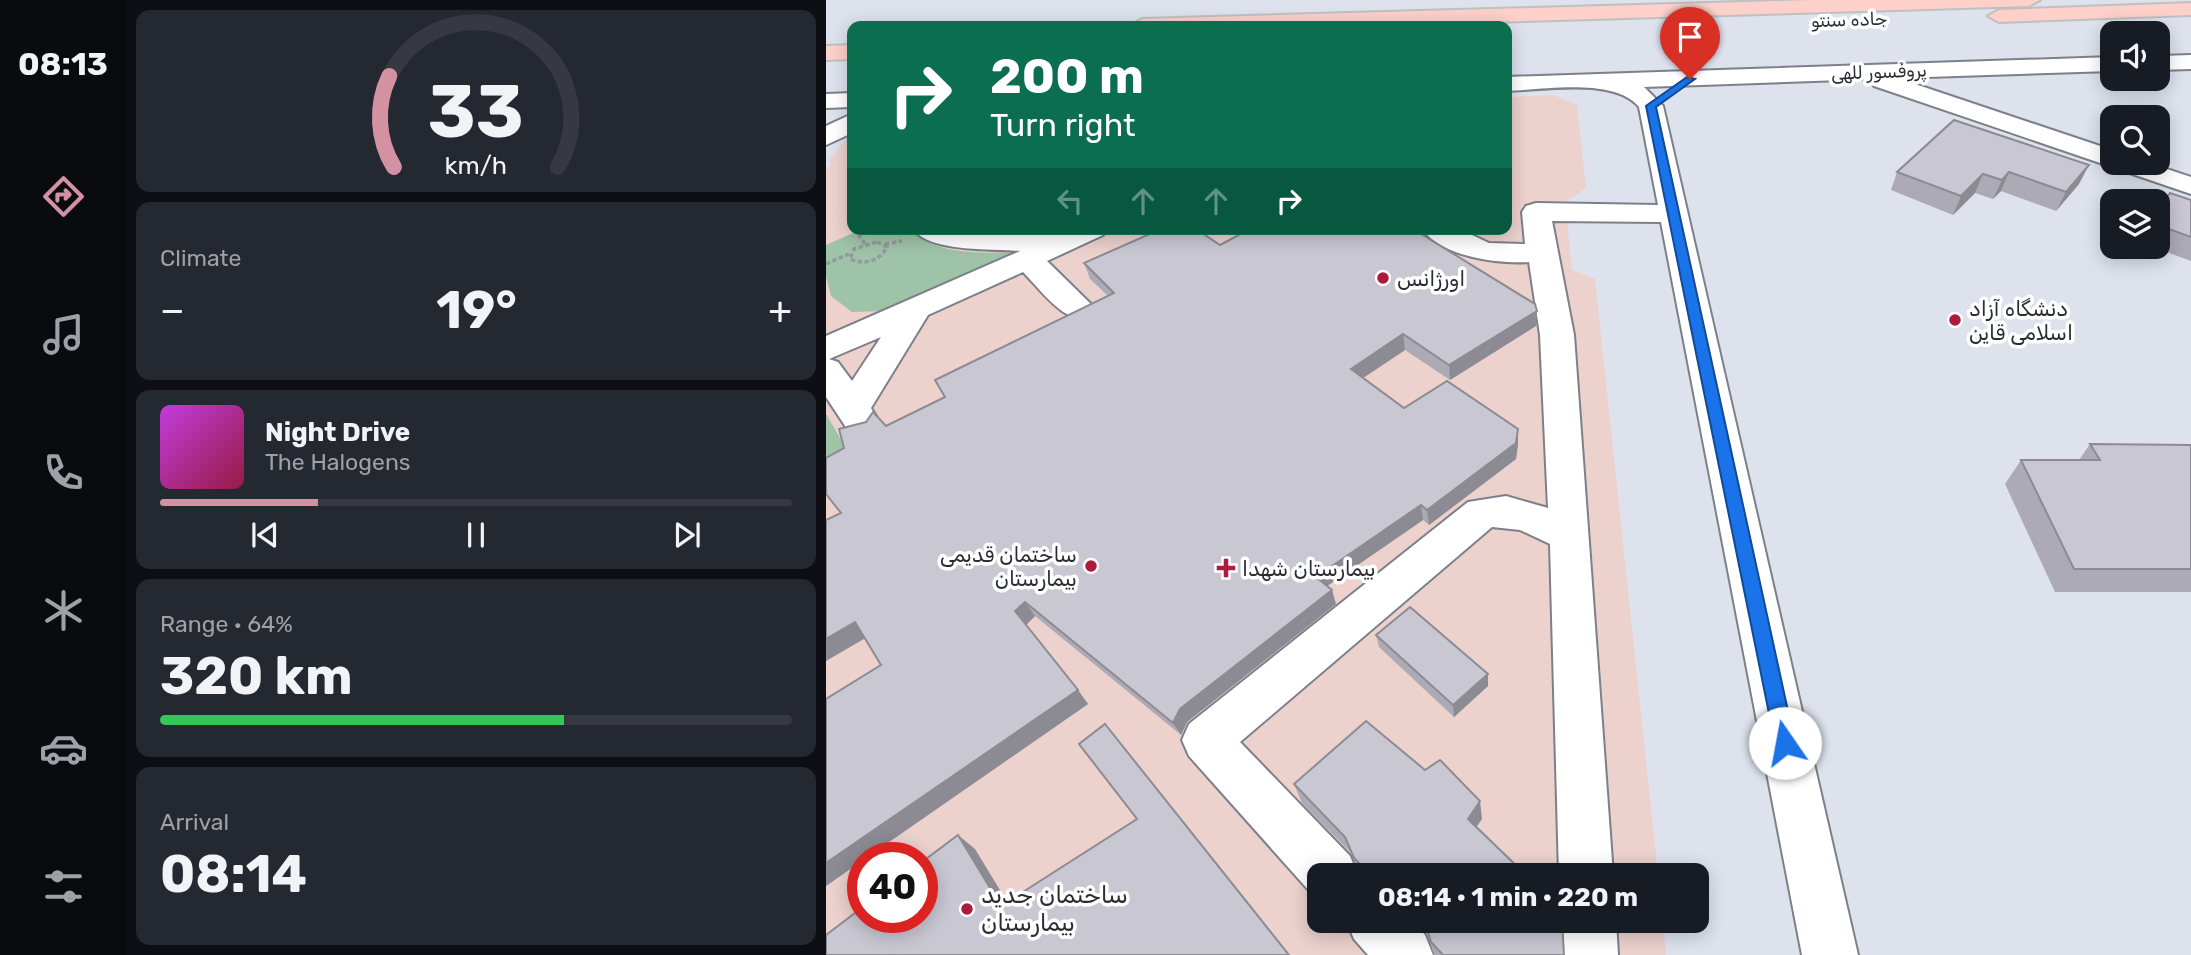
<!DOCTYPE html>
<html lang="en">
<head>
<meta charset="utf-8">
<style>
  :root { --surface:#171b24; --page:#242831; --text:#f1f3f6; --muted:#9ea1a6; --line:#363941; --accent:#d391a2 }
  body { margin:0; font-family:Rubik,Cairo,sans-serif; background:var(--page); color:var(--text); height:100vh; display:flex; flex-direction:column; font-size:26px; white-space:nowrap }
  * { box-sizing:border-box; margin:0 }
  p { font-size:23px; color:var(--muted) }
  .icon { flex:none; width:38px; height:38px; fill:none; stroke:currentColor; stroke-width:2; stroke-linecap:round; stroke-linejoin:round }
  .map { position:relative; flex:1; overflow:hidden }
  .drawer { display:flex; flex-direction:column; gap:10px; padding:10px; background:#0d0f14; width:700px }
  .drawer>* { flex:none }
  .hud { position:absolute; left:21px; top:21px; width:665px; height:214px; border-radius:14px; box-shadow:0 4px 18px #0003; background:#0b6e4f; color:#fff; overflow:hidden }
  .controls { position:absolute; left:1274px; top:21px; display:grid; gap:14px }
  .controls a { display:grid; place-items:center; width:70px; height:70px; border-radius:14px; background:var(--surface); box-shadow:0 4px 18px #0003; font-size:35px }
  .speed { position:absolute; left:21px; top:842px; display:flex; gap:14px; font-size:35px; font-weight:700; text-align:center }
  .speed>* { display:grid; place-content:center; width:91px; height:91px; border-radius:50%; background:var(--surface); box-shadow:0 4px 18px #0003; line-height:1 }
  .speed .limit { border:10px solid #d22; background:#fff; color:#111 }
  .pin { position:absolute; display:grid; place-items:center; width:60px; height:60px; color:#fff; margin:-72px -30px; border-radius:50% 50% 50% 0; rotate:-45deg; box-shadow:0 0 7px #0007 }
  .pin .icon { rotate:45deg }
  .me { position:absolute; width:77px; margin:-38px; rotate:348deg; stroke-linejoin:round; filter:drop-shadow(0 0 5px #0008) }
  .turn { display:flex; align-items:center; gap:24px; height:147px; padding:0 28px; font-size:32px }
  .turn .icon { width:91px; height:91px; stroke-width:2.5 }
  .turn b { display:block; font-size:49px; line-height:60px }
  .lanes { display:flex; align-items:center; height:66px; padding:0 28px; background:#0003; justify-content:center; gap:35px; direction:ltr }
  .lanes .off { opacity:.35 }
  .big { font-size:52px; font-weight:700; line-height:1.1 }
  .drawer .card { flex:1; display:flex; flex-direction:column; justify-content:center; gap:10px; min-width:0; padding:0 24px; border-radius:14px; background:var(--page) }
  .drawer .dial { align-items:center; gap:0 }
  .dial svg { height:182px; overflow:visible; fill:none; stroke:var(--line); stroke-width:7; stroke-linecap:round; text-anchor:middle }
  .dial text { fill:var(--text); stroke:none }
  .song { display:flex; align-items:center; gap:21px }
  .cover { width:84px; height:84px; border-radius:10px; background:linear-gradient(135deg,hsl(290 70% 55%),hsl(340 70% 35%)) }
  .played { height:7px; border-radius:4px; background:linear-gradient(90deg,var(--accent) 25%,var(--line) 25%) }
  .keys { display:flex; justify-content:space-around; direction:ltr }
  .heat { display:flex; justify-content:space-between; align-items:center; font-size:38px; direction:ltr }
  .charge { height:10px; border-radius:5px; background:linear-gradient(90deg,#34c759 64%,var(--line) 0) }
  .trip { position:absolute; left:481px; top:863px; width:402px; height:70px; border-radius:14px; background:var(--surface); box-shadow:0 4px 18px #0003; font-weight:700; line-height:70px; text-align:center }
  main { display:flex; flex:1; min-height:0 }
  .dock { display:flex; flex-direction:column; width:126px; justify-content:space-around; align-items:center; background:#090b0e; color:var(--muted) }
  .dock .icon { width:49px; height:49px }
  .dock .selected { color:var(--accent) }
  .dock b { font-size:32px; color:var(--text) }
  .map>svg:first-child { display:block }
  .medical { fill:#ecd1cd; fill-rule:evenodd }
  .green { fill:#9ec3a7 }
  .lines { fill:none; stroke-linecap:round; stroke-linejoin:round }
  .minor-casing { stroke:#7b808a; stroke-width:4 }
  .major-casing { stroke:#bfc0c1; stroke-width:4 }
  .path { stroke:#9498a0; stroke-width:3.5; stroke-dasharray:4.5 2.5; stroke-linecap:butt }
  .minor { fill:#fff; fill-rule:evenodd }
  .major { fill:#fdd0ca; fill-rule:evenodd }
  .wall { fill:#acabb5 }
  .shaded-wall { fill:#8c8b93 }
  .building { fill:#c8c7d2; stroke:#8c8b93; stroke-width:2 }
  .route { fill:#1a73e8; stroke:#114b97; stroke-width:2 }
  .poi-dot { fill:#ae1a3b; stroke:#fff; stroke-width:2.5 }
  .labels { text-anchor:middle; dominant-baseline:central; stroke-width:7; stroke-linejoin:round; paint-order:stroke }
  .far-street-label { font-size:18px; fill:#2a2d31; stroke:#fff }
  .poi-label { font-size:21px; fill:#2a2d31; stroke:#fff; text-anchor:start }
  .near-poi-label { font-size:24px; fill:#2a2d31; stroke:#fff; text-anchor:start }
</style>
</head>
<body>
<main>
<nav class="dock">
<b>08:13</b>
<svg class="icon selected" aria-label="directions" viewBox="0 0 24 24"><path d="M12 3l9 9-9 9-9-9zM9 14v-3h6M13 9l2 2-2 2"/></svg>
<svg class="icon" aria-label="music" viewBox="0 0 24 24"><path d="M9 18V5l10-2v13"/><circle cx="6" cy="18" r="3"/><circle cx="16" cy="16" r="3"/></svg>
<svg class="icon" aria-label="phone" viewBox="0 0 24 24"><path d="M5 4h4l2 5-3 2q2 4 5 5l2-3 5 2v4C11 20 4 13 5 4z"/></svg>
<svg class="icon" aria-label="climate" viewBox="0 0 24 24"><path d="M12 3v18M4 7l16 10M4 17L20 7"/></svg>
<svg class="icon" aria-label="car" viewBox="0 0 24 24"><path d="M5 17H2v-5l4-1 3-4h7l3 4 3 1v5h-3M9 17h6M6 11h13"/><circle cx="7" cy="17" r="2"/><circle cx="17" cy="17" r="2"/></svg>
<svg class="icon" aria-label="filters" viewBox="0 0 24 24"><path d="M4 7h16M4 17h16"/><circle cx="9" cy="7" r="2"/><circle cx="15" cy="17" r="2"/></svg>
</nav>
<section class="drawer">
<div class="card dial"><svg viewBox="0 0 100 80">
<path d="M14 69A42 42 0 1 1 86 69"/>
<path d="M14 69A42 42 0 0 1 12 29" stroke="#d391a2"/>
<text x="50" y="56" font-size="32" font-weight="700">33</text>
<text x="50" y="72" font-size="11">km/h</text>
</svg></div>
<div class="card"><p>Climate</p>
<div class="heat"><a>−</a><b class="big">19°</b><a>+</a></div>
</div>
<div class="card">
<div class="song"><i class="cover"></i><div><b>Night Drive</b><p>The Halogens</p></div></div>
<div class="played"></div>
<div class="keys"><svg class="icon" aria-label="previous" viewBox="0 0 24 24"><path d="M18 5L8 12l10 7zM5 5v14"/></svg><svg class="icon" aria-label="pause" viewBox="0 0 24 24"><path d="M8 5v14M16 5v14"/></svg><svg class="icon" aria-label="next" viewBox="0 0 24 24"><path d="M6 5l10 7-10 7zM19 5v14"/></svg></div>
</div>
<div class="card"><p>Range · 64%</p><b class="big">320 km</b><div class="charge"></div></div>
<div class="card"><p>Arrival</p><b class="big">08:14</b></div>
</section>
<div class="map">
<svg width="1365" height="955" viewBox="0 0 1365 955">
  <rect width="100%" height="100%" fill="#dde2ed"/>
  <path class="medical" d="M727,95l24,10 9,83 -21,14 7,68 23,9 63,596h-338v45l343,1 3,34h-840v-785l5,-6 -2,-4 18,-22 5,-1v92h655v-132zM37,858h59v59h-59z"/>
  <path class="green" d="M36,229h46c30,27 69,23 108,24l-130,58 -34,1 -21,-16 -5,-20v-31z
    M0,414l25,43 -25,17z"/>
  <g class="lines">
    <g class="minor-casing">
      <path id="minor" d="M1365,55v14l-33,1v-14z
        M1286,57v14l-215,7 215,72v13h37l42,14v17l-317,-108 -3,-7 -227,8 19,19 195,849h-56l-141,-733 -109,-1 22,114 39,540h-54l-9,-331 -30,-14 -28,-3 -252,215 110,114 8,19h-38v22l-8,-3 -123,-138 -7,-16 7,-16 279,-222 38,-6 42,12 -8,-173 -11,-73c-31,2 -87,-5 -107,-33h37l30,14 36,1 -3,-32 4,-6 10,-3 122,2 -19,-98c-25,-30 -96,-17 -132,-16v-14z
        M26,93v14l-26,1v-14z
        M26,114v19l-26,12v-19z
        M87,229l143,5 12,-5h40l-5,6 -56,26 51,50 -5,7c-28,8 -51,-27 -70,-46l-95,43 -57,93 11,18 -5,9 -13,4 -13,-4 -25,-38v-61l194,-85c-27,-2 -91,1 -107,-22zM55,337l-29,44 -14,-19 -9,-3z
        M520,920h65l14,15 8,20h-65l-14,-16z
        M736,920h54l2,35h-56z"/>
    </g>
    <g class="major-casing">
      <path id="major" d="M985,0h229l-11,6 -672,20h-226l11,-7z
        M1365,3v12l-192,7 -11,-6 11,-6z
        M26,45v14l-26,1v-14z"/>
    </g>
    <path class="path" d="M24,223l2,4
      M28,229l11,15
      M51,242l10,5c-8,15 -22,18 -37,12l4,-10z
      M59,244l17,-3
      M0,264l23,-10"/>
    <use href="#minor" class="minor"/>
    <use href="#major" class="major"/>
  </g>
  <path class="wall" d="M1128,120l125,64 -23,27 -55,-20 -8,8 -18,-6 -22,22 -62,-25 6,-18z
    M1365,200v61l-38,-14h5v-37z
    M169,229h40l-1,2z
    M394,245l316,81 -86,54 -45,-30 -42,28 41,30 114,36 -2,15 -87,66 -6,-5 -96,66 9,18 -149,118 -6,13 -146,-119 -9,9 62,79 -222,154h-3v2l-37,26v-187l55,-34 -40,-152 45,-87 59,-29 163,-101 -18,-17 -6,-16z
    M1264,444l101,1v147h-136l-50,-108 16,-24h58z
    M550,635l112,51 -34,31 -75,-70z
    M468,784l188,35 -6,8 50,48h-166l-8,-21 -50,-51z
    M589,920h147l2,35h-130l-7,-22z"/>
  <path class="shaded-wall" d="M1263,165l-10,19 -23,27 10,-19z
    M1183,172l-8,19 -8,8 9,-19z
    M1157,174l-8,19 -22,22 8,-19z
    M711,311l-1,15 -86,54 -1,-15z
    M577,334l2,16 -51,34 -3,-15z
    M692,429v15l-2,15 -87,66 -2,-15z
    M595,505l2,15 -103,71 -4,-14z
    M506,590l4,14 -149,118 -6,13 -8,-12 7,-14z
    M199,602l10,14 -10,10 -10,-15z
    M29,622l14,14 -43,25v-22z
    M662,674v12l-34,31 -1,-12z
    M252,690l10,14 -222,154h-3v2l-37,26v-23z
    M654,801l2,18 -13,18 -1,-18z
    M132,835l17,14 42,69 -16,-12z"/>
  <path class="building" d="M1128,120l135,45 -23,27 -57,-20 -7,8 -19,-6 -22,22 -64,-24z
    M1344,193l21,7v37l-33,-12v-15z
    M335,229h35l24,16 30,-16h163l122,75 2,7 -88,54 -46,-31 -52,35 53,39 43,-27 71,48 -2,14 -89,67 -6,-5 -105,72 16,13 -152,119 -7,14 -148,-121 -10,9 63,79 -252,173v-164l55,-34 -26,-43 -29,17v-119l15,-7 -15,-19v-36l18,-10 -5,-19 27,-7 7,-10 13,14 59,-29 -10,-17 179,-87 -30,-30z
    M1264,444l101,1v124h-117l-53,-109h79z
    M584,607l78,67 -35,31 -77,-70z
    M540,721l59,49 15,-10 40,41 -12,18 58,56h-156l-16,-17 -9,-21 -51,-53z
    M279,724l184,231h-463v-20l37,-28v10h59v-55l36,-27 43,71 136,-87 -58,-75z
    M598,920h138l2,35h-121l-12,-13z"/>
  <path class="route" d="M861,77l8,2 -39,28 139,636 -3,7 -7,3 -7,-3 -3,-7 -129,-637z"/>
  <g class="poi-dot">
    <circle cx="557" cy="278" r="7"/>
    <circle cx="1129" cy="320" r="7"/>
    <circle cx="265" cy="566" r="7"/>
    <path d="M396.5 557.5h7v7h7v7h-7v7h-7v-7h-7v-7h7z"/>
    <circle cx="141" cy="909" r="7"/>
  </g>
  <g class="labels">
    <g class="far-street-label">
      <text transform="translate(1023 20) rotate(-2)">جاده سنتو</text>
      <text transform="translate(1053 72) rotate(-2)">پروفسور للهی</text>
    </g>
    <g class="poi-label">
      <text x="571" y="278">اورژانس</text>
      <text x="1143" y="308">دنشگاه آزاد<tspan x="1143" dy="24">اسلامی قاین</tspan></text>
      <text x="251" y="554" text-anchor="end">ساختمان قدیمی<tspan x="251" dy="24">بیمارستان</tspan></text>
      <text x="416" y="568">بیمارستان شهدا</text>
    </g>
    <g class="near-poi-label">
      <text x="155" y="895">ساختمان جدید<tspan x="155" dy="28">بیمارستان</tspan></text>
    </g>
  </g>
</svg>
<div class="controls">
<a><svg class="icon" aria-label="sound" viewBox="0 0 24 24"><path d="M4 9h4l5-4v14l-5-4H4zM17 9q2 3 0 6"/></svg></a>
<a><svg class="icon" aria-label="search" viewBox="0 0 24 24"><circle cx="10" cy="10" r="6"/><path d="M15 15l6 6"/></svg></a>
<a><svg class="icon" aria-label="layers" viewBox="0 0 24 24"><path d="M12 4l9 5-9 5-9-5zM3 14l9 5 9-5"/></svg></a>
</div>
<div class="speed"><div class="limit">40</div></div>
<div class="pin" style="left:864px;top:79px;background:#d93025"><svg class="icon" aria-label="arrive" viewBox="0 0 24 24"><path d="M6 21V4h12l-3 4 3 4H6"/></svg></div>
<svg class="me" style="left:959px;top:743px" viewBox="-20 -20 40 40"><circle r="19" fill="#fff"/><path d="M0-13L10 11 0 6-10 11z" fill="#1a73e8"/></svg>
<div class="trip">08:14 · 1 min · 220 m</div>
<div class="hud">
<div class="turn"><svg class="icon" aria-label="right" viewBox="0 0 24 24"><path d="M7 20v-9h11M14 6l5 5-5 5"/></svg><div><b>200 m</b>Turn right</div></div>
<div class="lanes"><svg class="icon off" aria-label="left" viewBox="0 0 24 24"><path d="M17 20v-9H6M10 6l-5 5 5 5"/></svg><svg class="icon off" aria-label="ahead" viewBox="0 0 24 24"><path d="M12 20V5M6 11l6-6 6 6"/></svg><svg class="icon off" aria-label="ahead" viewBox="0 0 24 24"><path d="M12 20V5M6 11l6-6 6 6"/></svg><svg class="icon" aria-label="right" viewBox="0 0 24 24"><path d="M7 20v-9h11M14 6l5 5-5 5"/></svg></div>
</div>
</div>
</main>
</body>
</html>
